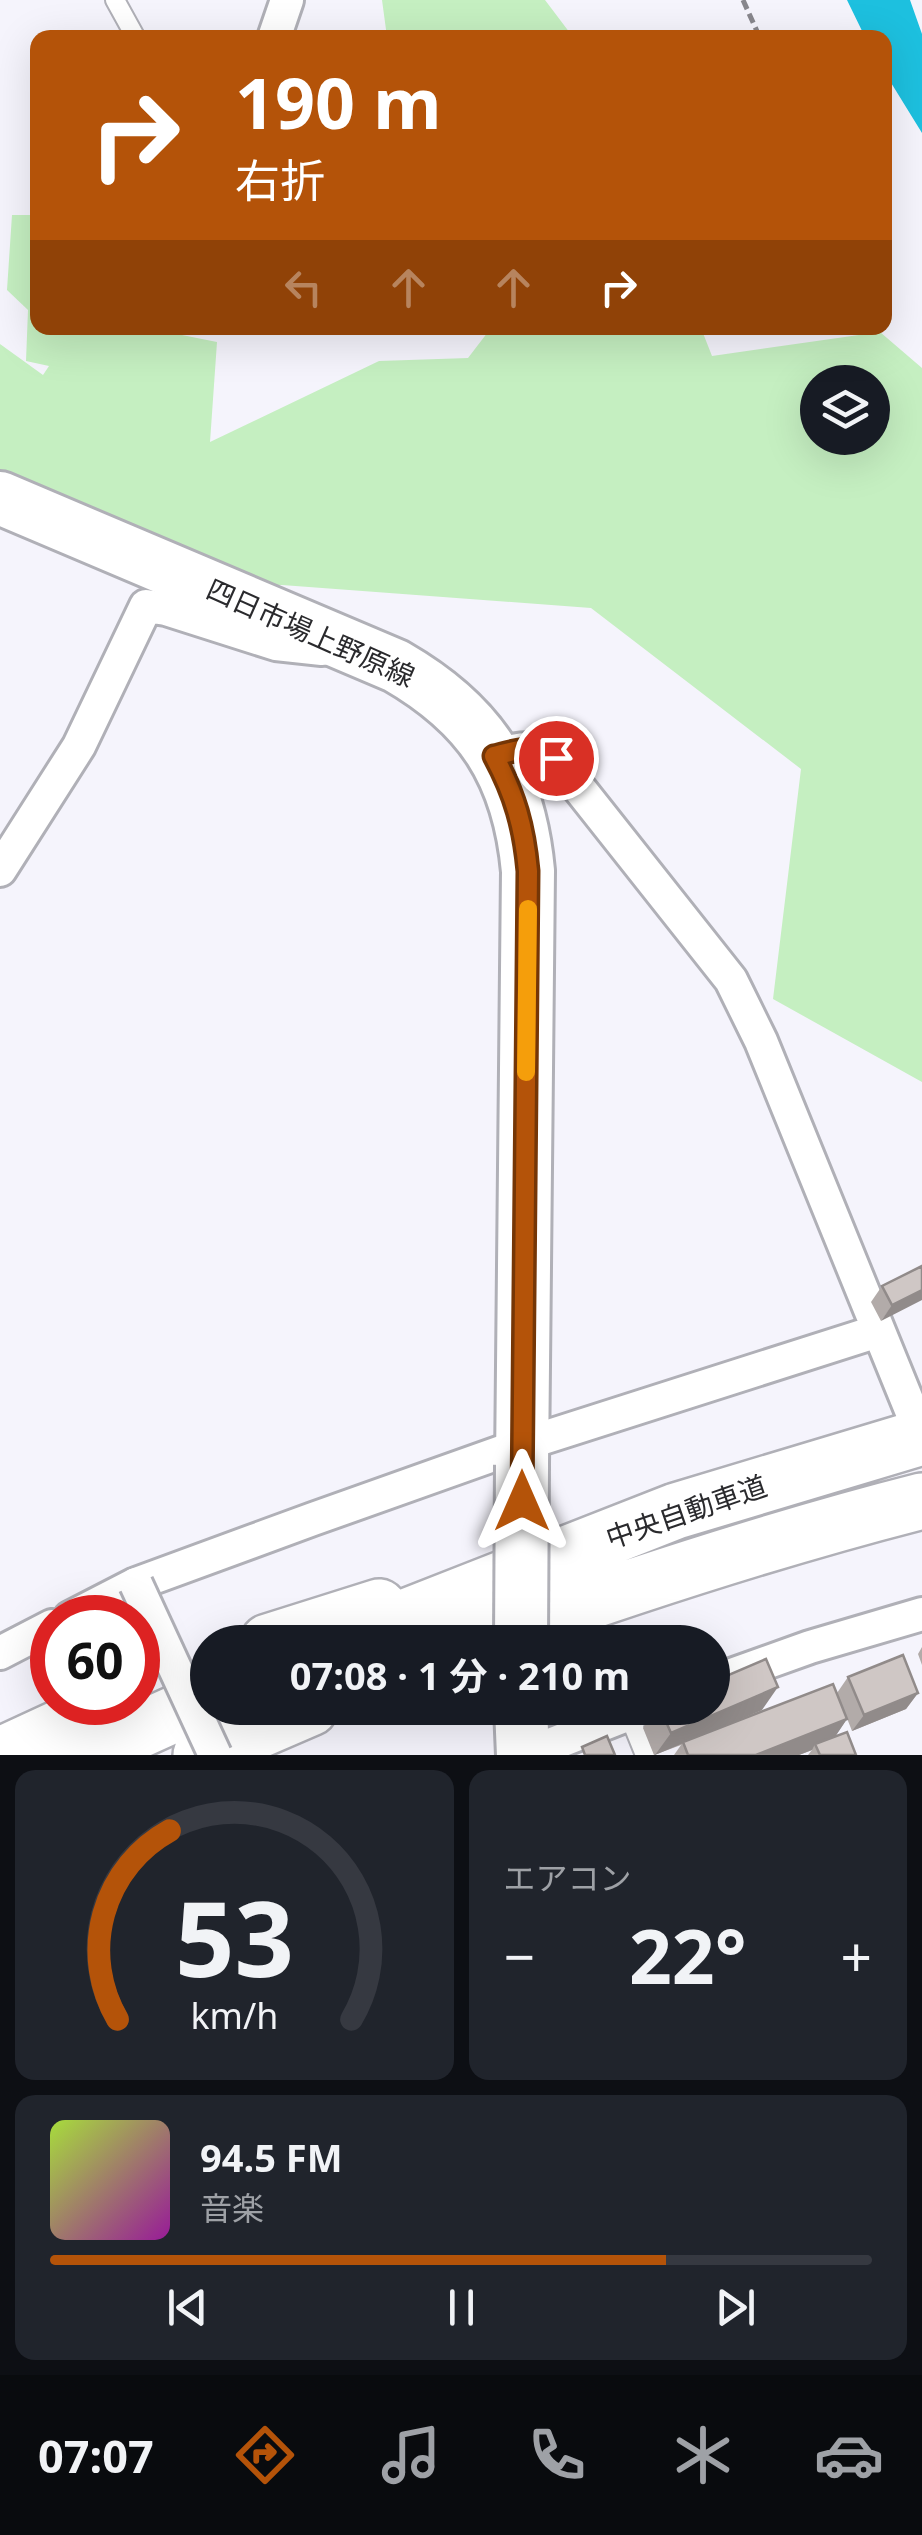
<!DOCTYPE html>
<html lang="ja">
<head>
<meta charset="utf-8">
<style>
  :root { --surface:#171b24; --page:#20242c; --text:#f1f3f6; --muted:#9ea1a6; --line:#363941; --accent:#b45309 }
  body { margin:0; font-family:"Noto Sans","Noto Sans JP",sans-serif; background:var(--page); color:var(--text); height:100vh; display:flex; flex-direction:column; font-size:38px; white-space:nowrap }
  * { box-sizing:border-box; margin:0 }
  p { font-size:32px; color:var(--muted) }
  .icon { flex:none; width:55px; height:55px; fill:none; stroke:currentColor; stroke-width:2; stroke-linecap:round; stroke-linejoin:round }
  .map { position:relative; height:1755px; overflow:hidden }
  .sheet { display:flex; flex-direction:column; gap:15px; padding:15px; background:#0d0f14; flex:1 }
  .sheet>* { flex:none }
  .hud { position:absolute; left:30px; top:30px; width:862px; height:305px; border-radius:20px; box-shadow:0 10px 40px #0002; background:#b45309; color:#fff; overflow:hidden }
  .buttons { position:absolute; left:800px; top:365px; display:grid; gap:20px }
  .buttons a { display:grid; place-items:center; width:90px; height:90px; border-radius:50%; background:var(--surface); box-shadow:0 10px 40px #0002; font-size:50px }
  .speed { position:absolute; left:30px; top:1595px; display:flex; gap:20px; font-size:50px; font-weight:700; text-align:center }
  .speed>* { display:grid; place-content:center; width:130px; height:130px; border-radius:50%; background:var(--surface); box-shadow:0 10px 40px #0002; line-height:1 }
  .speed .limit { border:15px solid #d22; background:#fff; color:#111 }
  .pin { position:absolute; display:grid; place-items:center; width:85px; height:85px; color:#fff; margin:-42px; border:5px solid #fff; border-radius:50%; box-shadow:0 2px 10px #0007 }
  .me { position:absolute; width:110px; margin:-55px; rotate:0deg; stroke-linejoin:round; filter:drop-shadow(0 0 8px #0008) }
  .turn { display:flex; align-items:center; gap:35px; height:210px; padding:0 40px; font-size:45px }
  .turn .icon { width:130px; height:130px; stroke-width:2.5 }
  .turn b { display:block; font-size:70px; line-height:85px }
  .lanes { display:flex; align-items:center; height:95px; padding:0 40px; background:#0003; justify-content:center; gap:50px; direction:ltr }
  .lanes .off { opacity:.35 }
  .big { font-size:75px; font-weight:700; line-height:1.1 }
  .sheet .widget { flex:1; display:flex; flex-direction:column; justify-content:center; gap:15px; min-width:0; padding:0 35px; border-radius:20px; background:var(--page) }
  .sheet .dial { align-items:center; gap:0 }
  .dial svg { height:260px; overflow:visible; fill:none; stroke:var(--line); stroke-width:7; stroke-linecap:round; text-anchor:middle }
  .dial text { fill:var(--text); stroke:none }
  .song { display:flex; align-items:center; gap:30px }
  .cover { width:120px; height:120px; border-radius:15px; background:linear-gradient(135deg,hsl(80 70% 55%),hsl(300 70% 35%)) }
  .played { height:10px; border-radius:5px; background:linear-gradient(90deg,var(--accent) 75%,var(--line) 75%) }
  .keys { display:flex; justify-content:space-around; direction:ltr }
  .heat { display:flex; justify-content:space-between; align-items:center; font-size:55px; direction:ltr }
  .sheet .tiles { flex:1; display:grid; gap:15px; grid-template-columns:1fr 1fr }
  .widget:last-child { grid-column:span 2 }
  .trip { position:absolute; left:190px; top:1625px; width:540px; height:100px; border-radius:50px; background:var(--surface); box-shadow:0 10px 40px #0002; font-weight:700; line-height:100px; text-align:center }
  .tabs { display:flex; height:160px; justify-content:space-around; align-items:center; background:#090b0e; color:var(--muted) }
  .tabs .icon { width:70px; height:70px }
  .tabs .selected { color:var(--accent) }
  .tabs b { font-size:45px; color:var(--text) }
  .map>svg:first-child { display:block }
  .green { fill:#c5efc1; fill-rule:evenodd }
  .water { fill:#1dc0df }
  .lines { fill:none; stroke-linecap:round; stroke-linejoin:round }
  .lane-casing { stroke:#b0b0b7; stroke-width:22 }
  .street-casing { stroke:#b0b0b7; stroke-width:38 }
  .primary-casing { stroke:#b0b0b7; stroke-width:58 }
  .highway-casing { stroke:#b0b0b7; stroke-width:60 }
  .path { stroke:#88878d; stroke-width:5; stroke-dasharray:10 5; stroke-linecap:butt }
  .lane { stroke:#fff; stroke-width:18 }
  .street { stroke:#fff; stroke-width:32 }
  .primary { stroke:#fff; stroke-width:52 }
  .highway { stroke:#fff; stroke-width:55 }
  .street-bridge-casing { stroke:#b0b0b7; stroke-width:38; stroke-linecap:butt }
  .primary-bridge-casing { stroke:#b0b0b7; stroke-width:58; stroke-linecap:butt }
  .street-bridge { stroke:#fff; stroke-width:32 }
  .primary-bridge { stroke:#fff; stroke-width:52 }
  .wall { fill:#b2aba9 }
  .shaded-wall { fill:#918b8a }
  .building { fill:#cfc7c5; stroke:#918b8a; stroke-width:2.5 }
  .route-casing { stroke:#753606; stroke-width:25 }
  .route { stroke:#b45309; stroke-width:18 }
  .slow { stroke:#f59e0b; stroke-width:18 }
  .labels { text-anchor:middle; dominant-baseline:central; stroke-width:8; stroke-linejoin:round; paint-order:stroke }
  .street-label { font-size:28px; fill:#2a2a2d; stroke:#fff }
</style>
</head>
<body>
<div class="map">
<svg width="922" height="1755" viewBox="0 0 922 1755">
  <rect width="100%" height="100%" fill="#f5f4fc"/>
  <path class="green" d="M382,0h163l28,37h-186z
    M12,215h25l1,113h109l70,14 -7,100 169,-81 89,-3 23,-30h210l11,28 168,-24 42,36v714l-149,-83 28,-230 -210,-161 -309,-23 -76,-1 -206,-86v-154l43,31 6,-9 -23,-5 2,-51 -21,-20zM818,382h54v56h-54z"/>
  <path class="water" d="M847,0h63l12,34v99l-37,-60v-35l-20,-1z"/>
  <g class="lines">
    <g class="lane-casing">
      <path id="lane" d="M115,0l21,38
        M628,1713l17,42"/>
    </g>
    <g class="street-casing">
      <path id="street" d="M274,38l13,-38
        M494,755c24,-5 41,-12 62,4l175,221 30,61 161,396
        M0,870l79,-124 67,-140 20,3 110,35 46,5
        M70,1618l66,-34 177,-65 208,-74 357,-114
        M0,1653l52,-27
        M712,1682l98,-35 112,-33
        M525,1755l119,-47"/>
    </g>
    <g class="primary-casing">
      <path id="primary" d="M0,498l396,168c85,49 123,108 132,205l-6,594
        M521,1708l2,47"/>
    </g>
    <g class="highway-casing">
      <path id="highway" d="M268,1642l111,-35
        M342,1642l334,-131 246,-74
        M473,1642c148,-53 296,-102 449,-141
        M1,1755l115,-53
        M84,1755l124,-56
        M201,1755l109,-47"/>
    </g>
    <path class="path" d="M743,0l17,38"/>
    <use href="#lane" class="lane"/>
    <use href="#street" class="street"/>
    <use href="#primary" class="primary"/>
    <use href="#highway" class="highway"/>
    <g class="street-bridge-casing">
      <path id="street-bridge" d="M136,1584l79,171"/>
    </g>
    <g class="primary-bridge-casing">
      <path id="primary-bridge" d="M521,1642l1,-177"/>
    </g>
    <use href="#street-bridge" class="street-bridge"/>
    <use href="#primary-bridge" class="primary-bridge"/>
  </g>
  <path class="wall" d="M922,1266l-41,55 -10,-19 11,-16z
    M922,1647v18l-4,-11z
    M848,1677l70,16 -12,16 -54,22 -13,-33 8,21 -12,17 21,19h-48l4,-5 -13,5h-125l7,-10 -27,10 -11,-27 14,-20h55l50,2 -38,16 113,-33z"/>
  <path class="shaded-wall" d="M922,1290v10l-41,21 11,-16z
    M778,1687l-16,23 -107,45 16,-22z
    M918,1693l-12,16 -54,22 12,-16z
    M847,1719l-16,24 -16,1 -3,6 -13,5h-43z"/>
  <path class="building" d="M922,1266v24l-30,15 -10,-19z
    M903,1655l15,38 -54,22 -16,-38z
    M766,1659l12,28 -107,46 -11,-25h52v-26z
    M833,1684l14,35 -91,36h-68l-5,-13z
    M847,1732l9,23h-36l-5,-11z
    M607,1736l8,19h-30l-3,-8z"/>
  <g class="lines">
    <g class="route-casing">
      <path id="route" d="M522,1501l6,-630c-4,-44 -13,-76 -34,-115 24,-6 41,-13 62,2"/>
    </g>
    <use href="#route" class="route"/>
    <path class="slow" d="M526,1072l2,-163"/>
  </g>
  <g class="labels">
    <g class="street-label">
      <text transform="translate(311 632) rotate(24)">四日市場上野原線</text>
      <text transform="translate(686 1511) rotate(-19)">中央自動車道</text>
    </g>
  </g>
</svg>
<div class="buttons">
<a><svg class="icon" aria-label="layers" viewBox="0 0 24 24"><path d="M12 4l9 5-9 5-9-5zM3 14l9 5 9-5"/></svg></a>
</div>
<div class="speed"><div class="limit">60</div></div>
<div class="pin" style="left:556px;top:758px;background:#d93025"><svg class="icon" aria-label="arrive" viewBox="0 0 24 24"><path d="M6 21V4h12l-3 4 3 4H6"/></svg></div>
<svg class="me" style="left:522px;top:1501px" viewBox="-20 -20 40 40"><path d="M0-17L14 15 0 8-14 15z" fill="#b45309" stroke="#fff" stroke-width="4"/></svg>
<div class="trip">07:08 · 1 分 · 210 m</div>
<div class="hud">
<div class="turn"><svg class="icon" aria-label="right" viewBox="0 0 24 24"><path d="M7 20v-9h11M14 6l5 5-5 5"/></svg><div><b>190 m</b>右折</div></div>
<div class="lanes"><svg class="icon off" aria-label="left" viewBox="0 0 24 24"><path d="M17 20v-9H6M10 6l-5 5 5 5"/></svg><svg class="icon off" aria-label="ahead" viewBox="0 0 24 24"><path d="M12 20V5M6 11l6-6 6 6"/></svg><svg class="icon off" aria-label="ahead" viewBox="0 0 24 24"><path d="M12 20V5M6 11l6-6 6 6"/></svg><svg class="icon" aria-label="right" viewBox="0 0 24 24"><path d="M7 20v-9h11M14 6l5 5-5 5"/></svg></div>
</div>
</div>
<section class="sheet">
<div class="tiles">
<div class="widget dial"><svg viewBox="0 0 100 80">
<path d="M14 69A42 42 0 1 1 86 69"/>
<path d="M14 69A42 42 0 0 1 30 11" stroke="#b45309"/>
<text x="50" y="56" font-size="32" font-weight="700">53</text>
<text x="50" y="72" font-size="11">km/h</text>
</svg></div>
<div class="widget"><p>エアコン</p>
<div class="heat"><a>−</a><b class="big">22°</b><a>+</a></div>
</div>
<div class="widget">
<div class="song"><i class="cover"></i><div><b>94.5 FM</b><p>音楽</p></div></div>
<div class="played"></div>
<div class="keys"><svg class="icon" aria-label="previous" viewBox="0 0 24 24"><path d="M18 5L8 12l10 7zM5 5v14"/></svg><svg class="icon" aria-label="pause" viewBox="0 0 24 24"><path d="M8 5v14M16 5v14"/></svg><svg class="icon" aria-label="next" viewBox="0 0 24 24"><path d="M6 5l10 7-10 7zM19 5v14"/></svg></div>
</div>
</div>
</section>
<nav class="tabs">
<b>07:07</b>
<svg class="icon selected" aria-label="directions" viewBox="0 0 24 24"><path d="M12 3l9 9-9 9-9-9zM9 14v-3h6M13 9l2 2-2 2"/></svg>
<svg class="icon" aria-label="music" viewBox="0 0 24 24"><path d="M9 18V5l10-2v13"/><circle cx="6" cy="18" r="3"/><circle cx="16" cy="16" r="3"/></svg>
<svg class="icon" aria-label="phone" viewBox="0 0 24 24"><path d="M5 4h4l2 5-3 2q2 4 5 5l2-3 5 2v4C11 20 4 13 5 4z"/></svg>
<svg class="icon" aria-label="climate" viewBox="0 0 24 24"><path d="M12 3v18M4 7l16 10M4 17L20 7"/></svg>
<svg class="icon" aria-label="car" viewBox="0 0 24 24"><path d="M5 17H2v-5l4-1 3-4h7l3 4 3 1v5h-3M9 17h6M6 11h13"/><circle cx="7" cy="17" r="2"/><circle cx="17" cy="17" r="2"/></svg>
</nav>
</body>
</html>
